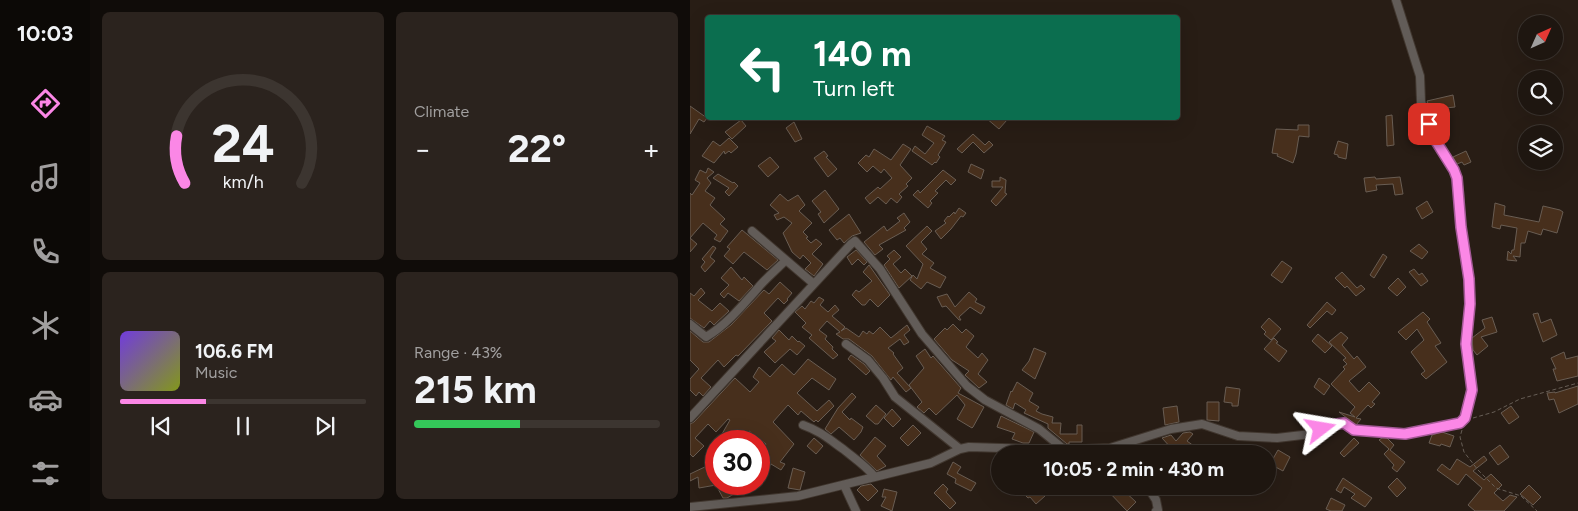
<!DOCTYPE html>
<html lang="en">
<head>
<meta charset="utf-8">
<style>
  :root { --surface:#1e1610; --page:#2b231e; --text:#f1f3f6; --muted:#a19f9f; --line:#3c3530; --accent:#fb87e6 }
  body { margin:0; font-family:Figtree,sans-serif; background:var(--page); color:var(--text); height:100vh; display:flex; flex-direction:column; font-size:19px; white-space:nowrap }
  * { box-sizing:border-box; margin:0 }
  p { font-size:16px; color:var(--muted) }
  .icon { flex:none; width:28px; height:28px; fill:none; stroke:currentColor; stroke-width:2; stroke-linecap:round; stroke-linejoin:round }
  .map { position:relative; flex:1; overflow:hidden }
  .side { display:flex; flex-direction:column; gap:12px; padding:12px; background:#100c09; width:600px }
  .side>* { flex:none }
  .top-card { position:absolute; left:15px; top:15px; width:475px; height:105px; border-radius:5px; box-shadow:0 5px 20px #0002,0 0 0 1px var(--line); background:#0b6e4f; color:#fff; overflow:hidden }
  .needle { width:32px; rotate:45deg }
  .buttons { position:absolute; left:828px; top:15px; display:grid; gap:10px }
  .buttons a { display:grid; place-items:center; width:45px; height:45px; border-radius:50%; background:var(--surface); box-shadow:0 5px 20px #0002,0 0 0 1px var(--line); font-size:25px }
  .speed { position:absolute; left:15px; top:430px; display:flex; gap:10px; font-size:25px; font-weight:700; text-align:center }
  .speed>* { display:grid; place-content:center; width:65px; height:65px; border-radius:50%; background:var(--surface); box-shadow:0 5px 20px #0002,0 0 0 1px var(--line); line-height:1 }
  .speed .limit { border:8px solid #d22; background:#fff; color:#111 }
  .pin { position:absolute; display:grid; place-items:center; width:42px; height:42px; color:#fff; margin:-21px; border-radius:10px; box-shadow:0 2px 8px #0006 }
  .me { position:absolute; width:55px; margin:-28px; rotate:76deg; stroke-linejoin:round; filter:drop-shadow(0 0 4px #0008) }
  .turn { display:flex; align-items:center; gap:18px; height:105px; padding:0 25px; font-size:22px }
  .turn .icon { width:65px; height:65px; stroke-width:2.5 }
  .turn b { display:block; font-size:35px; line-height:42px }
  .big { font-size:38px; font-weight:700; line-height:1.1 }
  .side .card { flex:1; display:flex; flex-direction:column; justify-content:center; gap:8px; min-width:0; padding:0 18px; border-radius:8px; background:var(--page) }
  .side .dial { align-items:center; gap:0 }
  .dial svg { height:130px; overflow:visible; fill:none; stroke:var(--line); stroke-width:7; stroke-linecap:round; text-anchor:middle }
  .dial text { fill:var(--text); stroke:none }
  .song { display:flex; align-items:center; gap:15px }
  .cover { width:60px; height:60px; border-radius:8px; background:linear-gradient(135deg,hsl(260 70% 55%),hsl(70 70% 35%)) }
  .played { height:5px; border-radius:2px; background:linear-gradient(90deg,var(--accent) 35%,var(--line) 35%) }
  .keys { display:flex; justify-content:space-around; direction:ltr }
  .heat { display:flex; justify-content:space-between; align-items:center; font-size:28px; direction:ltr }
  .charge { height:8px; border-radius:4px; background:linear-gradient(90deg,#34c759 43%,var(--line) 0) }
  .side .tiles { flex:1; display:grid; gap:12px; grid-template-columns:repeat(2,1fr) }
  .trip { position:absolute; left:301px; top:445px; width:285px; height:50px; border-radius:25px; background:var(--surface); box-shadow:0 5px 20px #0002,0 0 0 1px var(--line); font-weight:700; line-height:50px; text-align:center }
  main { display:flex; flex:1; min-height:0 }
  .tabs { display:flex; flex-direction:column; width:90px; justify-content:space-around; align-items:center; background:#0c0906; color:var(--muted) }
  .tabs .icon { width:35px; height:35px }
  .tabs .selected { color:var(--accent) }
  .tabs b { font-size:22px; color:var(--text) }
  .map>svg:first-child { display:block }
  .building { fill:#472f1c; stroke:#695d53 }
  .lines { fill:none; stroke-linecap:round; stroke-linejoin:round }
  .minor-casing { stroke:#41372f; stroke-width:10 }
  .path { stroke:#675e56; stroke-width:1; stroke-dasharray:4 2.5; stroke-linecap:butt }
  .minor { stroke:#625c58; stroke-width:8 }
  .route-casing { stroke:#a35896; stroke-width:12 }
  .route { stroke:#fb87e6; stroke-width:9 }
</style>
</head>
<body>
<main>
<nav class="tabs">
<b>10:03</b>
<svg class="icon selected" aria-label="directions" viewBox="0 0 24 24"><path d="M12 3l9 9-9 9-9-9zM9 14v-3h6M13 9l2 2-2 2"/></svg>
<svg class="icon" aria-label="music" viewBox="0 0 24 24"><path d="M9 18V5l10-2v13"/><circle cx="6" cy="18" r="3"/><circle cx="16" cy="16" r="3"/></svg>
<svg class="icon" aria-label="phone" viewBox="0 0 24 24"><path d="M5 4h4l2 5-3 2q2 4 5 5l2-3 5 2v4C11 20 4 13 5 4z"/></svg>
<svg class="icon" aria-label="climate" viewBox="0 0 24 24"><path d="M12 3v18M4 7l16 10M4 17L20 7"/></svg>
<svg class="icon" aria-label="car" viewBox="0 0 24 24"><path d="M5 17H2v-5l4-1 3-4h7l3 4 3 1v5h-3M9 17h6M6 11h13"/><circle cx="7" cy="17" r="2"/><circle cx="17" cy="17" r="2"/></svg>
<svg class="icon" aria-label="filters" viewBox="0 0 24 24"><path d="M4 7h16M4 17h16"/><circle cx="9" cy="7" r="2"/><circle cx="15" cy="17" r="2"/></svg>
</nav>
<section class="side">
<div class="tiles">
<div class="card dial"><svg viewBox="0 0 100 80">
<path d="M14 69A42 42 0 1 1 86 69"/>
<path d="M14 69A42 42 0 0 1 9 40" stroke="#fb87e6"/>
<text x="50" y="56" font-size="32" font-weight="700">24</text>
<text x="50" y="72" font-size="11">km/h</text>
</svg></div>
<div class="card"><p>Climate</p>
<div class="heat"><a>−</a><b class="big">22°</b><a>+</a></div>
</div>
<div class="card">
<div class="song"><i class="cover"></i><div><b>106.6 FM</b><p>Music</p></div></div>
<div class="played"></div>
<div class="keys"><svg class="icon" aria-label="previous" viewBox="0 0 24 24"><path d="M18 5L8 12l10 7zM5 5v14"/></svg><svg class="icon" aria-label="pause" viewBox="0 0 24 24"><path d="M8 5v14M16 5v14"/></svg><svg class="icon" aria-label="next" viewBox="0 0 24 24"><path d="M6 5l10 7-10 7zM19 5v14"/></svg></div>
</div>
<div class="card"><p>Range · 43%</p><b class="big">215 km</b><div class="charge"></div></div>
</div>
</section>
<div class="map">
<svg width="888" height="511" viewBox="0 0 888 511">
  <rect width="100%" height="100%" fill="#281d15"/>
  <path class="building" d="M763,95l2,12 -9,1 1,2 -15,4 -5,-13z
    M0,106l17,12 -3,4 -5,-3 -9,15z
    M702,115l2,30 -7,1 -1,-30z
    M296,118h18l3,2 -8,9z
    M51,120l5,6 -14,13 -7,-7z
    M104,122l8,17 -7,3 -9,-14z
    M608,125h11v12l-10,-1 -3,18 -3,9 -16,-7 1,-2 -6,-1 4,-24 22,1z
    M237,126l18,10 -3,4 4,2 -8,13 2,2 -4,6 -1,-1 -3,3 -20,-14 3,-5 10,8 9,-11 -12,-8z
    M283,134l12,11 4,-4 4,4 -9,8 -11,-11 -11,11 -5,-4z
    M39,138l9,9 -7,6 -2,-2 -4,3 -1,-3 -10,12 -12,-7 11,-15 7,5z
    M648,141l10,3 -2,15 -8,-2v-2l-4,-1z
    M213,144l8,5 -11,16 12,13 -6,6 2,2 -9,8 3,3 -5,6 -6,-5 -5,6 -8,-7 -8,7 -5,-6 13,-11 2,2 12,-11 -8,-9 -3,4 -8,-7 -6,6 -9,-9 8,-8 3,2 5,-8 17,11z
    M134,151l4,5 -2,1 11,12 -9,8 -14,-19z
    M776,151l5,11 -7,3 -2,-3 -5,2 -4,-7z
    M80,157l9,10 -11,10 -10,-11z
    M281,164l13,6 -3,9 -13,-7z
    M18,168l6,4 -7,6 4,5 -6,8 10,7 -5,7 15,14 -5,5 8,7 -8,11 -6,-3 3,-4 -14,-12 -13,15 7,6 -7,8v-59l2,2 8,-12 -5,-3 5,-10 6,3z
    M253,170l13,10 -5,5 -5,-5 -11,11 3,2 -8,8 2,2 -4,5 -15,-13 5,-5 2,3z
    M28,174l15,9 1,-1 4,4 -9,10 -4,-4 4,-4 -16,-10z
    M310,177l6,3 -1,13 2,1 -11,12 -5,-5 12,-14h-11v-6h8z
    M685,177l1,2 24,-2 3,17 -8,1 -2,-11 -17,1 1,5 -11,2 -2,-14z
    M135,190l14,19 -15,14 -6,-9 3,-2 -9,-11z
    M90,194l8,7 10,-6 7,10 -6,6 13,12 -9,9 5,5 -2,1 5,5 5,-4 6,5 -10,10 11,10 -9,12 -9,-7 6,-6 -8,-8 -3,4 -8,-7 -9,-19 9,-10 -8,-6 -7,3 -3,-5 5,-2 -9,-8z
    M737,201l6,11 -11,7 -6,-11z
    M805,203l10,3 -1,9 35,7 4,-16 17,4 3,2 -6,21 -14,-4 -2,6 -13,-4 -3,12h-4l-1,14 -7,-1 4,5 -10,-1 1,-9 3,3 1,-4h2l3,-22 -16,-3 -1,4 -8,-2z
    M269,208l7,5 -3,4 -2,-1 -10,13 -10,10 -6,-8 11,-8 -2,-2 4,-5 1,1 5,-5 1,2z
    M214,213l6,9 -6,6 2,2 -27,15 4,4 -8,6 -11,-13 20,-16 3,5 13,-10 -3,-3z
    M159,214l12,19 -9,3 -8,7 -4,-5 -3,2 -8,-10z
    M237,226l5,5 -11,11 6,7 -5,5 12,9 -4,5 16,9 -6,11 -13,-6 -6,7 -11,-9 3,-5 4,4 6,-15 -17,-18z
    M52,230l36,30 -11,10 -23,-18 -11,12 -9,-8 6,-7 -3,-2z
    M729,244l9,8 -6,7 -12,-8z
    M23,246l3,2 -6,9 5,4 -10,11 -4,-5 4,-5 -3,-3z
    M166,250l11,12 -3,3 -6,-6 -6,6 -5,-8z
    M204,250l7,7 -8,7 8,9 4,-4 7,7 -13,12 -15,-23 6,-6 -3,-3z
    M693,254l4,3 -13,21 -4,-3z
    M592,261l10,7 -10,15 -11,-8z
    M179,265l21,30 -12,12 -8,-8 -5,6h-3l-10,-10 4,-5 3,2 13,-11 -9,-9z
    M41,267l11,13 2,-3 9,9 -14,15 -11,-8 -4,5 -4,-4 9,-9 -8,-7z
    M724,269l5,6 3,-2 6,8 -7,5 -12,-14z
    M652,272l15,16 4,-3 4,4 -9,7 -9,-10 -2,2 -10,-10z
    M708,278l8,9 -9,9 -9,-8z
    M90,282l12,11 -5,6 1,1 -4,4 -6,-6 -14,15 8,8 -34,35 -2,-1 -12,12 -6,-7 -17,18 10,9 -8,9 -4,-4 -3,4 -6,-6v-11l9,-10 -9,-9v-29l13,11h6l22,-17 33,-35 5,4z
    M11,288l4,5 -7,7 14,11 8,-8 9,8 -15,14 -4,-4 -6,7 -14,-10v-25l4,3z
    M279,292l8,7 -2,3 10,5 -4,7 -11,-7 -11,10 2,3h-2l-13,-14 -4,1 -5,-10 10,-3 8,13z
    M129,297l5,3 -4,5 8,7 7,-7 4,5 -7,6 13,11 -4,4 5,-3 13,9 4,-6 4,3 2,-3 4,3 7,-7 11,11 16,-13 3,5 -6,5 5,7 -5,3 -4,-6 -12,9 6,5 -1,1 10,14 -6,5 14,15 -5,4 -13,-15 -2,3 -19,-24 -23,-17h-6l-7,-5 4,-2 -13,-11 -8,9 8,6 -2,3 8,8 -1,2 6,6 -5,4 -24,-21 3,-3 -10,-8 4,-4 -11,-11 7,-6 3,3 6,-8 3,2z
    M637,302l9,8 -4,5 -5,-4 -17,17 -3,-3z
    M733,312l7,7 -3,3 14,21 -6,3 12,16 -21,17 -5,-5 4,-3 -14,-19 13,-12 -7,-11 -11,11 -8,-8z
    M848,313l3,10 10,-4 6,16 -14,7 -10,-28z
    M802,317l5,15 -16,5 7,9 -11,9 -4,-5 -1,-12 13,-10 -3,-8z
    M579,318l12,11 -10,11 -7,-6 2,-2 -5,-5z
    M263,324l9,9 4,-4 8,7 -8,11 12,11 4,-5 6,7 -10,14 9,8 -8,6 -14,-13 4,-4 -17,-11 -18,-21 11,-11 2,2z
    M89,330l10,10 3,-4 6,6 1,-1 6,5 -8,9 -7,-6 -15,14 -11,-11 12,-11 -4,-3z
    M651,332l7,6 -6,7 12,14 3,-3 9,11 -17,14 10,11 10,-10 11,11 -8,9 3,2 -4,4 -3,-3 -12,13 5,1 -5,6 -17,-13 16,5 -5,-4 5,-6 -24,-23 14,-15 -2,-2 4,-3 -4,-4 3,-2 -17,-16z
    M628,334l14,12 -7,7 -13,-12z
    M584,338l4,4 -2,1 11,8 -8,11 -15,-13z
    M344,348l12,5 -11,26 -13,-9 7,-9z
    M235,349l6,9 2,-2 28,32 -3,5 26,14 -11,20 -1,1 -15,-9 8,-14 -8,-10 -21,20 -7,-7 -5,5 -7,-6 5,-5 -13,-17 15,-17 -8,-12z
    M874,352l2,7 12,-3v20l-21,5 -4,-12h3l-5,-11z
    M161,355l13,9 6,7 -4,4 -18,-16z
    M118,359l28,20 -7,11 -17,-12 -15,15 20,18 12,-11 5,6 -16,16 -2,-2 -2,2 -13,-11 -3,4 -10,-10 -15,17 21,22 -14,18 5,2 -4,6 -10,-6 -2,3 -6,-5 -4,5v-12l7,-11 -17,-13 -7,10 -7,-5 -9,5h-8l12,-21 -2,-1 -12,13 -8,-8 -13,14 9,8 -11,11 -3,-3v-30l4,-2 41,-44 15,14 9,-10 -6,-5 6,-10 11,10 12,-13 12,11z
    M629,378l11,8 -6,9 -10,-8z
    M327,382l16,11 -4,8 10,6 -3,4 6,3 11,3 -1,6h9l-1,11h17v-9h5v17h-13v2h-2l-19,-16v-4l-24,-11 2,-3 -11,-7 -2,6 -7,-4 5,-14 1,1z
    M888,386v18l-19,9 -5,-14 -5,1 -2,-7 8,-1v1z
    M536,387l14,2 -2,17h-6v-3l-8,-1z
    M162,393l4,4 -14,15 8,8 1,-2 12,9 -2,5 -7,8 -15,-13 -8,7 -6,-5 13,-21z
    M517,402h12v19l-12,-1z
    M186,405l10,9 -8,10h-3l-9,-8z
    M487,406l2,16 -14,3 -2,-17z
    M821,406l8,11 -10,7 -8,-11z
    M202,409l9,10 -8,8 -9,-9z
    M311,416l33,16 -5,11h-6l-11,-4 3,-6 -18,-6z
    M223,425l8,8 -13,13 -8,-8z
    M500,432l3,2 -6,7 15,11 7,-7 18,9h-59l4,-5 -10,-11 9,-3 5,6 7,-8z
    M752,432l12,4 -4,11 -9,-3 -1,2 -11,-3 3,-8z
    M185,437l11,9 -9,10 9,10 -9,5 -17,-16z
    M124,438l9,8 -7,8 -9,-8z
    M664,438l5,5 -15,14 -4,-4z
    M692,438h5l7,7 -4,5 15,12 -8,10 -5,-4 2,-3 -10,-11 5,-5 -10,-9z
    M810,445l9,12 -11,8 -9,-12z
    M588,450l12,7 -7,14 -13,-7z
    M794,456l3,4 -14,11 11,9 7,-6 11,11 -8,8 9,8 7,-6 7,2 -13,14h-29l-7,-6 14,-17 -16,-14 -8,11 -21,-15 5,-6 8,6 7,-11 13,8z
    M26,461v23h24l-9,5 3,5 -7,4h-4l-7,-13 -17,3 -1,-11 -8,4v-7l19,-9 1,1z
    M263,462l8,5 -4,6 19,10 -5,8 -16,-8 1,-4 -9,-5z
    M103,468l12,4 -5,18 -12,-2z
    M653,478l29,20 -7,9 -14,-9 4,-4 -11,-7 -3,6 -5,-3z
    M707,478l9,10 -9,9 -9,-10z
    M181,484l7,7 -10,10 -11,-11 4,-4z
    M253,484l5,5 -2,3 10,11 -6,6 -16,-16z
    M839,485l12,12 -8,8 -13,-11z
    M330,486h30l-8,7 3,3 -9,8 -6,-7 -2,1 -4,-4 2,-2z
    M419,486h16l-3,3 14,13 -9,9 -21,-22z
    M194,489l13,3 -5,19 -11,-5 5,-9h-4z
    M641,498l14,7 -3,6h-11l-5,-2z"/>
  <g class="lines">
    <g class="minor-casing">
      <path id="minor" d="M62,231l62,53
        M0,324l16,13c20,-12 36,-31 52,-49 3,-5 22,-22 28,-28
        M156,344l22,16 15,18 12,19 65,52
        M0,418l161,-174 4,-3 25,28 42,65 45,52 18,14 54,29 26,21
        M113,425c17,6 26,14 40,24 11,9 23,17 32,28
        M154,485l12,26
        M457,486l9,14 2,10 -2,1
        M0,507l108,-11 133,-33 29,-14 9,-2 91,3 50,-2 61,-19 31,-5 36,12 39,2 34,-4 19,-9 14,-2 9,7 52,4 57,-12 4,-7 6,-31 -6,-40 4,-40 -1,-25 -8,-52 -2,-38 -5,-19 -20,-32 -1,-9 -4,-6 -8,-21 -1,-26 -24,-76"/>
    </g>
    <path class="path" d="M783,418l21,-6 26,-13 58,-16
      M772,430l-2,7 4,15 14,18 18,18 25,8 16,15"/>
    <use href="#minor" class="minor"/>
  </g>
  <g class="lines">
    <g class="route-casing">
      <path id="route" d="M631,429l9,-4 14,-2 10,7 51,4 55,-11 5,-5 7,-28 -6,-46 4,-40 -1,-25 -8,-52 -4,-49 -3,-8 -20,-32 -1,-9 -4,-5"/>
    </g>
    <use href="#route" class="route"/>
  </g>
</svg>
<div class="buttons">
<a><svg class="needle" viewBox="-14 -14 28 28"><path d="M0-13l5 13h-10z" fill="#e53935"/><path d="M0 13l5-13h-10z" fill="#a19f9f"/></svg></a>
<a><svg class="icon" aria-label="search" viewBox="0 0 24 24"><circle cx="10" cy="10" r="6"/><path d="M15 15l6 6"/></svg></a>
<a><svg class="icon" aria-label="layers" viewBox="0 0 24 24"><path d="M12 4l9 5-9 5-9-5zM3 14l9 5 9-5"/></svg></a>
</div>
<div class="speed"><div class="limit">30</div></div>
<div class="pin" style="left:739px;top:124px;background:#d93025"><svg class="icon" aria-label="arrive" viewBox="0 0 24 24"><path d="M6 21V4h12l-3 4 3 4H6"/></svg></div>
<svg class="me" style="left:631px;top:429px" viewBox="-20 -20 40 40"><path d="M0-17L14 15 0 8-14 15z" fill="#fb87e6" stroke="#fff" stroke-width="4"/></svg>
<div class="trip">10:05 · 2 min · 430 m</div>
<div class="top-card">
<div class="turn"><svg class="icon" aria-label="left" viewBox="0 0 24 24"><path d="M17 20v-9H6M10 6l-5 5 5 5"/></svg><div><b>140 m</b>Turn left</div></div>
</div>
</div>
</main>
</body>
</html>
